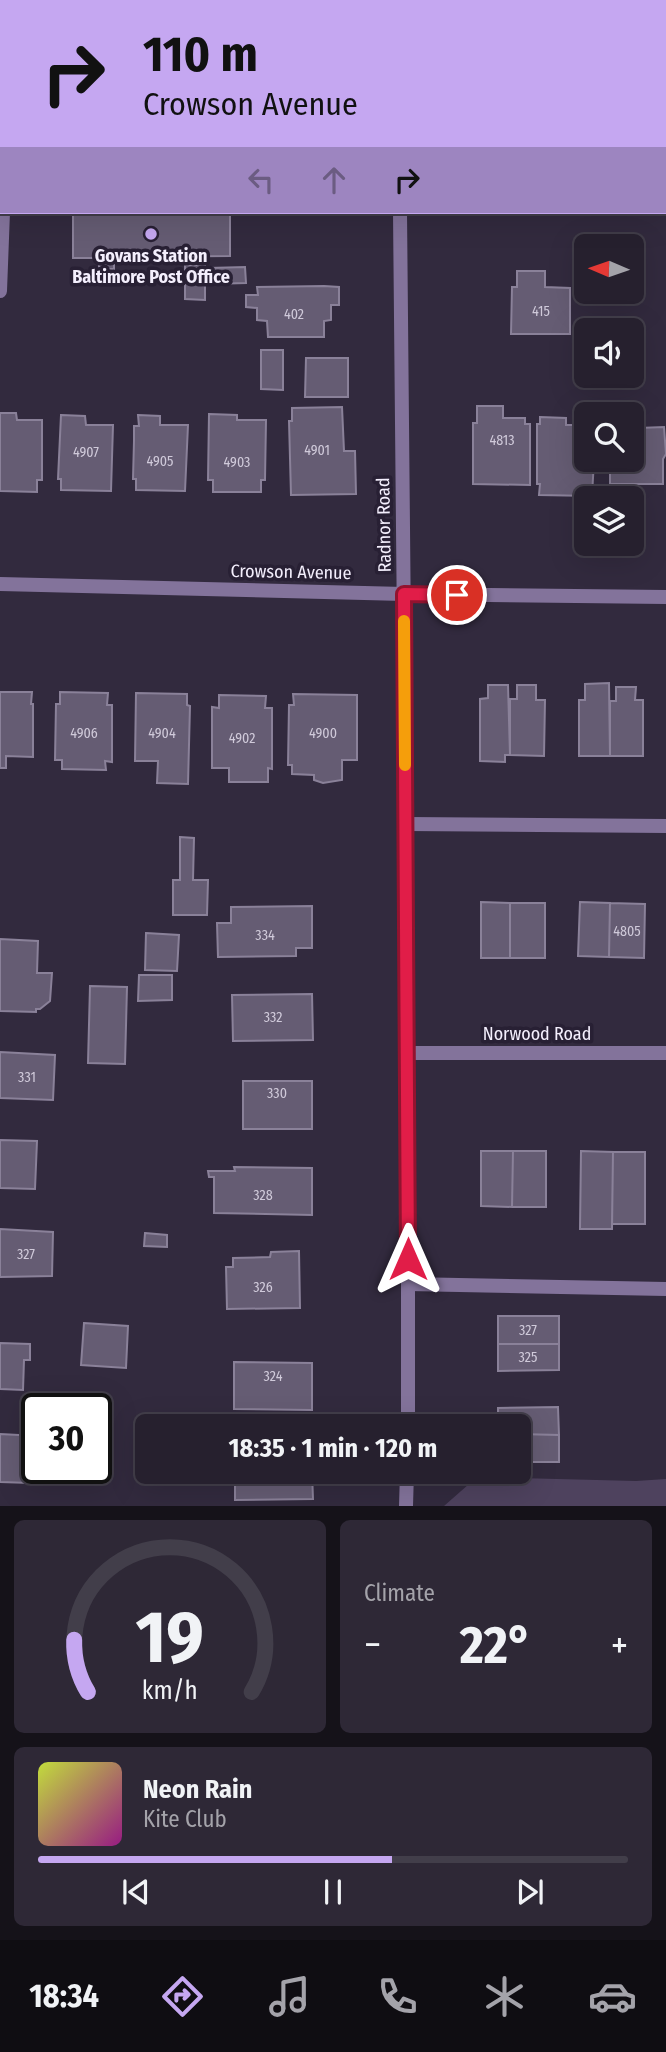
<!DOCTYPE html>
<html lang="en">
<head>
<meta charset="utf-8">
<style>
  :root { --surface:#26202e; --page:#2e2836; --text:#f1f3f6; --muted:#a4a3aa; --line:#423e4a; --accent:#c5a7f1 }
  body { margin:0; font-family:"Fira Sans Condensed",sans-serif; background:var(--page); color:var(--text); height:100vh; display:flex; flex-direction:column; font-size:26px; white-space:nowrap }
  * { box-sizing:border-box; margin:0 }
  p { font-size:23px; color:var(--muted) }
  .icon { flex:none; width:38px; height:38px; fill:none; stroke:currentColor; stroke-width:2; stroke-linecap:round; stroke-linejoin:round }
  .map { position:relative; height:1506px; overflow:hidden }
  .side { display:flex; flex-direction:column; gap:14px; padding:14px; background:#151219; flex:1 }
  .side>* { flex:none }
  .guide { position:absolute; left:0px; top:0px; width:667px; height:214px; box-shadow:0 7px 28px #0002,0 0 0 2px var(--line); background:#c5a7f1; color:#111; overflow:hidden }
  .needle { width:46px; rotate:272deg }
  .tools { position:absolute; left:574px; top:234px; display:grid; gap:14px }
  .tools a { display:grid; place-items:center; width:70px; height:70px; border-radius:10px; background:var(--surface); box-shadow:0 7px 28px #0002,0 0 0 2px var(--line); font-size:35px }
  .speed { position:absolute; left:21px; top:1393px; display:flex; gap:14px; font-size:35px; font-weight:700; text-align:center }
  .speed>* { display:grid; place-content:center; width:91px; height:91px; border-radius:50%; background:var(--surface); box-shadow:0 7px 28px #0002,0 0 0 2px var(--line); line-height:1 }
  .speed .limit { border:4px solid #111; border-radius:10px; background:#fff; color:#111 }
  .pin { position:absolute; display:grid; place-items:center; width:60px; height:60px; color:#fff; margin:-30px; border:4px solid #fff; border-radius:50%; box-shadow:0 2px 7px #0007 }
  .me { position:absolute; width:77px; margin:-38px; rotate:0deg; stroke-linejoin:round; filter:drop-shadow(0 0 5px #0008) }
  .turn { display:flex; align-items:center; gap:24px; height:147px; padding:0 28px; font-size:32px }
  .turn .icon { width:91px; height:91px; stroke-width:2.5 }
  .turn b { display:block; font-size:49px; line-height:60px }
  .lanes { display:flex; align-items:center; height:66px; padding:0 28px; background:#0003; justify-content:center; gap:35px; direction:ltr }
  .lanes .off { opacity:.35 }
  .big { font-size:52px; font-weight:700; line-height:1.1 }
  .side .card { flex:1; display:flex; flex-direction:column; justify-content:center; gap:10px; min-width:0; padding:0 24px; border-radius:10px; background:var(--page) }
  .side .dial { align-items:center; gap:0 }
  .dial svg { height:182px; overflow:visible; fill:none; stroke:var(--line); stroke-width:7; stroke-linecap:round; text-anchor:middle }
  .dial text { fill:var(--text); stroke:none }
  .song { display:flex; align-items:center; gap:21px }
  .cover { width:84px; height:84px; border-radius:10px; background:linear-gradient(135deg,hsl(70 70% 55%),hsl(310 70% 35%)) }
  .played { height:7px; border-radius:4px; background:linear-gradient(90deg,var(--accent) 60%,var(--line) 60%) }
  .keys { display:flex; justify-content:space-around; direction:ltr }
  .heat { display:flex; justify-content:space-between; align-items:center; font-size:38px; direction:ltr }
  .side .tiles { flex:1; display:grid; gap:14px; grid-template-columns:1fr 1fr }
  .card:last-child { grid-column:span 2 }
  .trip { position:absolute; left:135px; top:1414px; width:396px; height:70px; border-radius:10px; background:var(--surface); box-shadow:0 7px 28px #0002,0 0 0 2px var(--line); font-weight:700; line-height:70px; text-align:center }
  .tab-bar { display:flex; height:112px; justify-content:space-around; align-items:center; background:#0f0d12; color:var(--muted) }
  .tab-bar .icon { width:49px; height:49px }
  .tab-bar .active { color:var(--accent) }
  .tab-bar b { font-size:32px; color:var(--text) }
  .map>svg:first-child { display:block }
  .green { fill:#4e425e }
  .building { fill:#655c73; stroke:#8a8199; stroke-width:2 }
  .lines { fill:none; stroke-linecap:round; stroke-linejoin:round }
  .lane { stroke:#83739b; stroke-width:14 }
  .street { stroke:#83739b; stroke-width:14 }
  .route-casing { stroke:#92132f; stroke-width:18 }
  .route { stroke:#e11d48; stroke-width:12 }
  .slow { stroke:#f59e0b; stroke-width:12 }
  .poi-dot { fill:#c5a7f1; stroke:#282034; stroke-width:2.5 }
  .labels { text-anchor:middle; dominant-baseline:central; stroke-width:7; stroke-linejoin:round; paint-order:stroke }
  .number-label { font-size:14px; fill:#d0cada }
  .poi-label { font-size:18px; font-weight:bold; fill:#f4effd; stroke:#282034 }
  .street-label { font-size:18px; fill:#f4effd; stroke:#282034 }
</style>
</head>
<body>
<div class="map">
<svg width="666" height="1506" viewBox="0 0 666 1506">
  <rect width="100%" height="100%" fill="#322a3e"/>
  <path class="green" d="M477,1477l159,4 30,-2v27h-222z"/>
  <path class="building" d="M69,0h111v2h-111z
    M73,212h157v44l-116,1v12h-15v-11h-26z
    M632,258l9,2 -3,22 -6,-1z
    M185,265h20v35l-20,-1z
    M245,267l1,16 -36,1 -1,-16z
    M517,271h28v16l25,1v46h-59l1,-47h5z
    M324,286l15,1v18h-8v15l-7,1v16h-56l-1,-16 -10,-1v-12l-11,-1v-12h12l-1,-8z
    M261,350h22v40l-22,-1z
    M306,358h42v39h-43z
    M477,406h26v12h22v6h5v61l-57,-1v-61h4z
    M342,407l2,44h11l1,43 -65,1 -2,-74h3v-13z
    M0,413h16l1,7h25v60h-5v12l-37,-1z
    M209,414l28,1v5h29l-1,60h-4v12h-48v-12h-5z
    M61,415l24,1 1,9h27l-2,66 -50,-1v-11h-3z
    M138,415l22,1v9h28l-3,66 -49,-1v-11h-3l1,-38v-15h5z
    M540,417l26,1v7h20v35h8l-2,36 -53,-1 1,-11h-3v-60h3z
    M632,418h6v10l26,-1 2,27 -3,5v25h-53v-24h22z
    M609,683l1,73h-31v-56h6v-16z
    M488,685h20l2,70h-5v7l-25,-1v-62l8,-1z
    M517,685h19v15h9l-1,56 -34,-1v-56h7z
    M616,687h20l-1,13h8v56h-33v-55h6z
    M0,692h32l-1,12h2v53l-27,-1v12h-6z
    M60,692l48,1 -1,12h5v57l-7,-1 1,9 -44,-1v-9h-7l1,-56h4z
    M136,693l51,1v11l3,1 -2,78 -31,-1 1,-22h-23z
    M293,694l64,1v65h-15v20l-19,3 -9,-3v-5l-22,-1v-9h-4l1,-60h5z
    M219,695l47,1 -1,12h7v61l-4,-1v14h-39v-14h-17v-61l7,1z
    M180,837l14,1 -1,42h15l-1,35h-34v-35h7z
    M481,902l29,1v55h-29z
    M580,902l30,1 -1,54 -31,-1z
    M510,903h35v55h-35z
    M610,903l35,1 -1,54 -35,-1z
    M312,906v42h-16v8l-78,1 -1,-34h14v-16z
    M146,933l33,2 -2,36 -32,-1z
    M0,939l38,2 -1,32h15l-2,28 -10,8h-4v3l-36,-1z
    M139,975h33v25l-34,1z
    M90,986l37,1 -2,77 -37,-1z
    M312,994l1,46 -80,1 -1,-46z
    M0,1052l55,3 -2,45 -53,-2z
    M243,1081h69v48h-69z
    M0,1140l37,1 -2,48 -35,-1z
    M481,1151h32l-1,56 -31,-1z
    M513,1151h33v56h-34z
    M581,1151l32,1 -1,77h-32z
    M613,1152h32v72h-33z
    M234,1167l78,1v47l-98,-2v-36h-5l-1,-6h27z
    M0,1229l53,3 -1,44 -52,1z
    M145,1233l22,2v12l-23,-1z
    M299,1251l1,57 -73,1 -1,-42h7v-9l37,-1 1,-5z
    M498,1316h61v28h-61z
    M84,1323l44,3 -2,42 -45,-3z
    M0,1343l30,1v16h-6l-1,30 -23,-1z
    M498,1344h61v26l-61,1z
    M234,1362l78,1v47l-78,-1z
    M558,1407l1,28 -41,-1v-8h-20v-18z
    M0,1434l37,2v25h-6l-1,22 -30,-1z
    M518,1434l41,1v27h-41z
    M235,1472h77l1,27 -78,1z"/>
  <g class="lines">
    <path class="lane" d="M229,2v-2
      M0,9h2
      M0,291l3,-79
      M406,824l260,2
      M408,1284l258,5"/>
    <path class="street" d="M399,0v2
      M400,212l8,841v373
      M0,584l404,10 262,3
      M408,1053h258
      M406,1506l1,-34"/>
  </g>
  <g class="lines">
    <g class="route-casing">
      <path id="route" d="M408,1259l-4,-665 53,1"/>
    </g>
    <use href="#route" class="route"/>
    <path class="slow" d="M404,621l1,144"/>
  </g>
  <circle class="poi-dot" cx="151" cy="234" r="7"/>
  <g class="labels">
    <g class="number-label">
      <text x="541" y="311">415</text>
      <text x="294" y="314">402</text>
      <text x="502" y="440">4813</text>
      <text x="317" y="450">4901</text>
      <text x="86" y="452">4907</text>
      <text x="160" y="461">4905</text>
      <text x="237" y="462">4903</text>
      <text x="84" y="733">4906</text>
      <text x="162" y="733">4904</text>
      <text x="323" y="733">4900</text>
      <text x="242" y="738">4902</text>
      <text x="627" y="931">4805</text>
      <text x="265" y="935">334</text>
      <text x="273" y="1017">332</text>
      <text x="27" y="1077">331</text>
      <text x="277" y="1093">330</text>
      <text x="263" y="1195">328</text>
      <text x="26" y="1254">327</text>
      <text x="263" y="1287">326</text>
      <text x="528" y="1330">327</text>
      <text x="528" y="1357">325</text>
      <text x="273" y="1376">324</text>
    </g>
    <g class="poi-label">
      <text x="151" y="256">Govans Station<tspan x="151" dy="21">Baltimore Post Office</tspan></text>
    </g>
    <g class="street-label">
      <text transform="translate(384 525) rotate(-91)">Radnor Road</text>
      <text transform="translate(291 572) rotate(1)">Crowson Avenue</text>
      <text x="537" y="1034">Norwood Road</text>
    </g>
  </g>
</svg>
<div class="tools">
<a><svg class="needle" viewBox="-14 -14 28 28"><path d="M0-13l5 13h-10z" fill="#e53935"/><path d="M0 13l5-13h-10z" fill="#a4a3aa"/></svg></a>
<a><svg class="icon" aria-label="sound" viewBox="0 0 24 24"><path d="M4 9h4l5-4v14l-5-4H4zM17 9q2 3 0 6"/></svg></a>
<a><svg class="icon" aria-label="search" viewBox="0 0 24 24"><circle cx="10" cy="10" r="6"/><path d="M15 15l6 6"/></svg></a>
<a><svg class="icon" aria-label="layers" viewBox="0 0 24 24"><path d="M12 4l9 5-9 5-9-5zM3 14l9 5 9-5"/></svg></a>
</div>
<div class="speed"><div class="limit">30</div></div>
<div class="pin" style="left:457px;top:595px;background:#d93025"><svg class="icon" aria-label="arrive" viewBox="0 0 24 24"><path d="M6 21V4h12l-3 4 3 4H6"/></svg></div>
<svg class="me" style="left:408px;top:1259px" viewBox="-20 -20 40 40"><path d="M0-17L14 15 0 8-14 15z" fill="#e11d48" stroke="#fff" stroke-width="4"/></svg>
<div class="trip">18:35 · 1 min · 120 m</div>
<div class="guide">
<div class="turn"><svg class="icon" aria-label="right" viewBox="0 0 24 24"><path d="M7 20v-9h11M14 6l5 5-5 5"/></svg><div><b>110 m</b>Crowson Avenue</div></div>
<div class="lanes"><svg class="icon off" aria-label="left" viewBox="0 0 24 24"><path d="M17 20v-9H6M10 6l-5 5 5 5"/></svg><svg class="icon off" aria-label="ahead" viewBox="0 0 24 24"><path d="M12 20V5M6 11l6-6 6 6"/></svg><svg class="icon" aria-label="right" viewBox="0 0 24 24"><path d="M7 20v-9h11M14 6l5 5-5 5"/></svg></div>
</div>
</div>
<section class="side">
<div class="tiles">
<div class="card dial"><svg viewBox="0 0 100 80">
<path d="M14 69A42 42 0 1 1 86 69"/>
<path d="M14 69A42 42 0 0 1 8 46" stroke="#c5a7f1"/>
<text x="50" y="56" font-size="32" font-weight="700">19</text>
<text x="50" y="72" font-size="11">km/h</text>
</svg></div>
<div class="card"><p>Climate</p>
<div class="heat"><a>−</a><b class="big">22°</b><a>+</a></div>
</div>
<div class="card">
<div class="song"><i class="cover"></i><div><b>Neon Rain</b><p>Kite Club</p></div></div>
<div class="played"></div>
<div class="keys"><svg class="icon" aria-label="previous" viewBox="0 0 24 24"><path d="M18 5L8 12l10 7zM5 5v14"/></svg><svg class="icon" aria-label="pause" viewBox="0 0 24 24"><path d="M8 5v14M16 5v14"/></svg><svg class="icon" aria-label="next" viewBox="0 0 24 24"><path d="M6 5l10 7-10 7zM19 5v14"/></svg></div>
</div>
</div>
</section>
<nav class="tab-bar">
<b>18:34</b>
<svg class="icon active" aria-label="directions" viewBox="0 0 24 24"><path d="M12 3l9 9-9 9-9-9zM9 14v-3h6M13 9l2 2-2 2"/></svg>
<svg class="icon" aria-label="music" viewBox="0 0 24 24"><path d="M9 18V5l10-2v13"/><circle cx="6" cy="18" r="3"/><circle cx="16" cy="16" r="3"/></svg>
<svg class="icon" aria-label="phone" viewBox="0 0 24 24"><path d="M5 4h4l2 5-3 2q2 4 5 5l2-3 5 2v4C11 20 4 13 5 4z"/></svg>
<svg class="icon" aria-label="climate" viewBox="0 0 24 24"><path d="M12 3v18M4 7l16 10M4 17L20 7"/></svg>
<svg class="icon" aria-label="car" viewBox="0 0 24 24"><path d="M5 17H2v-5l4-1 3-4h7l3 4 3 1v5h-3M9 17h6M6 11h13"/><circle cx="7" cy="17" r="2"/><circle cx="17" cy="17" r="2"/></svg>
</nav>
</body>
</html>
